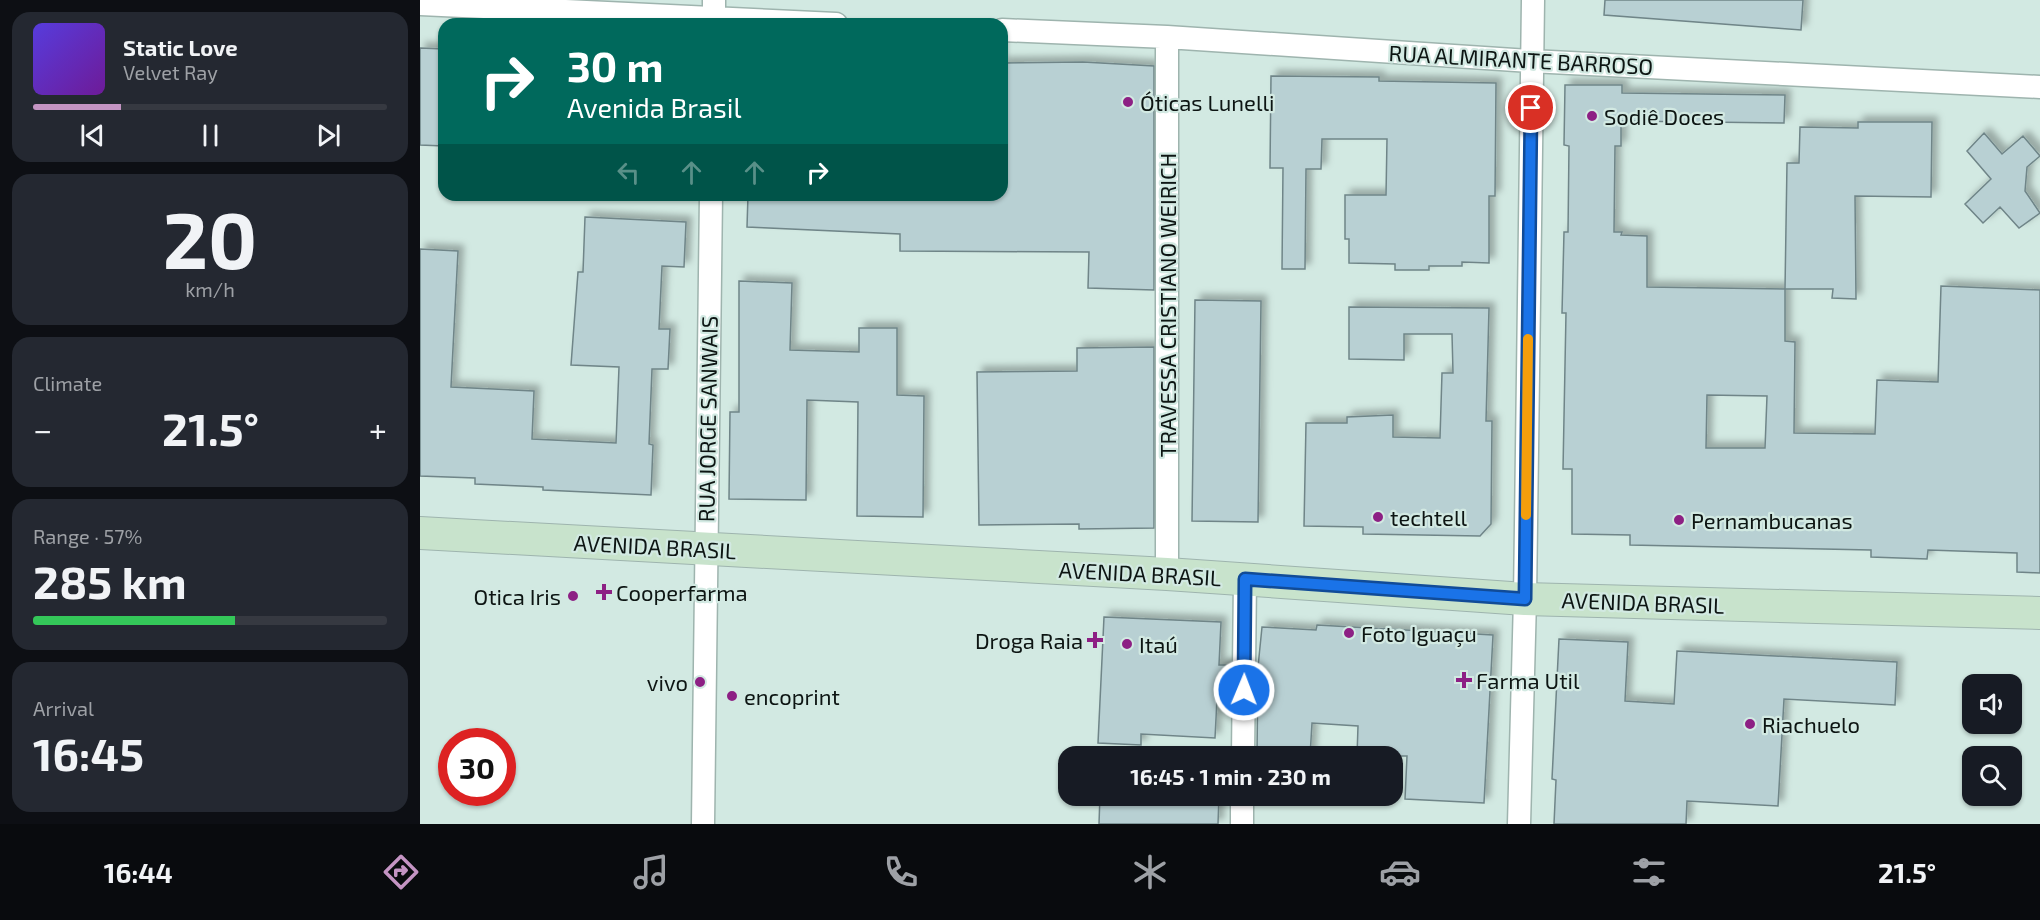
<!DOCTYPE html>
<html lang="en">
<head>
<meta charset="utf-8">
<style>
  :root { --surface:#171b24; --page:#242831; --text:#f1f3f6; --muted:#9ea1a6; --line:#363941; --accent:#c494c3 }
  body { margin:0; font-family:"Exo 2",sans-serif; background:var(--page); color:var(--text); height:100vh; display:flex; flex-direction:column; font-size:22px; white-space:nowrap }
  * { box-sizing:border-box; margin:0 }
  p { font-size:20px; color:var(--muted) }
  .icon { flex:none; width:33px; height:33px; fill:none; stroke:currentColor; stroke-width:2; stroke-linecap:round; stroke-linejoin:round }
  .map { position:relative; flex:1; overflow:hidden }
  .side { display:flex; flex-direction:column; gap:12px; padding:12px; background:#0d0f14; width:420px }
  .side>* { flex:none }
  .guide { position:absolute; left:18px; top:18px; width:570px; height:183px; border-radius:18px; box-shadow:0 2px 4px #0004; background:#00695c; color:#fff; overflow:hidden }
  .buttons { position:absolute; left:1542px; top:674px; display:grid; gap:12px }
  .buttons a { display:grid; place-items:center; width:60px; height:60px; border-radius:12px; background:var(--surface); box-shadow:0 2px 4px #0004; font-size:30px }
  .speed { position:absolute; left:18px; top:728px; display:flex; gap:12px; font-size:30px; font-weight:700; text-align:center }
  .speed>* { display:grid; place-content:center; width:78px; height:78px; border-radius:50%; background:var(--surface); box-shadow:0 2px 4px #0004; line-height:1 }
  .speed .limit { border:9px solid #d22; background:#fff; color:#111 }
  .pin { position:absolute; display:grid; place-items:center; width:51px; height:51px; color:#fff; margin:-26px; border:3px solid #fff; border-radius:50%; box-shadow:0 2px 6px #0007 }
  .me { position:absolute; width:66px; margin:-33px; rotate:1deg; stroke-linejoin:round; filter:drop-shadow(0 0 4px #0008) }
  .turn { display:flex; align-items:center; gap:21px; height:126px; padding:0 30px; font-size:27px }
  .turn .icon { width:78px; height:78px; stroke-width:2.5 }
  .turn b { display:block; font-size:42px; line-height:51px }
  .lanes { display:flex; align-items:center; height:57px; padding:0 30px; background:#0003; justify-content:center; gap:30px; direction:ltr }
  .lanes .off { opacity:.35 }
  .big { font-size:45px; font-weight:700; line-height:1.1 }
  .side .widget { flex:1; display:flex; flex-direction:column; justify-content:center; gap:9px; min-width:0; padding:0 21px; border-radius:18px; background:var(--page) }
  .side .dial { align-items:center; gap:0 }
  .dial b { font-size:78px; line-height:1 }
  .song { display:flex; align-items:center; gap:18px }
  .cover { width:72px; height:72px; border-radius:9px; background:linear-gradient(135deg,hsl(250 70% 55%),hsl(280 70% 35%)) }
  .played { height:6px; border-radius:3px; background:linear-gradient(90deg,var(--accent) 25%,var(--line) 25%) }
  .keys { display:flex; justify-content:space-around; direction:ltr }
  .heat { display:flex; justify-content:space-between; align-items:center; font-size:33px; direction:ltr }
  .charge { height:9px; border-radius:4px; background:linear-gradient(90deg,#34c759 57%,var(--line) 0) }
  .trip { position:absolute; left:638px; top:746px; width:345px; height:60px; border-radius:18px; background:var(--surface); box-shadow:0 2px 4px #0004; font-weight:700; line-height:60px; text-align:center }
  .tabs { display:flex; height:96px; justify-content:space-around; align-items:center; background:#090b0e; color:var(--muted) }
  .tabs .icon { width:42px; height:42px }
  .tabs .selected { color:var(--accent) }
  .tabs b { font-size:27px; color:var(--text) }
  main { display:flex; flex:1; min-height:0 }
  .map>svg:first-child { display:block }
  .building { fill:#b8d0d3; stroke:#6f8588; stroke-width:1.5; fill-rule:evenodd; filter:url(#shadow) }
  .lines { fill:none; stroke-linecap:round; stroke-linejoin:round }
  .street-casing { stroke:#9eb4ae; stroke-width:25 }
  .secondary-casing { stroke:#9eb4ae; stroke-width:34 }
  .street { stroke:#fff; stroke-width:22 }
  .secondary { stroke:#c8e3cc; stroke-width:32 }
  .route-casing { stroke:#114b97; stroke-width:15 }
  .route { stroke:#1a73e8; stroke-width:10 }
  .slow { stroke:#f59e0b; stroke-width:10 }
  .poi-dot { fill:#8d2084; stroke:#d2e9e2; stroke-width:2 }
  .labels { text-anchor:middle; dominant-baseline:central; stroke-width:4.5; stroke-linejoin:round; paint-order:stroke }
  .street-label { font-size:22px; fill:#0d1513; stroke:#d2e9e2 }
  .poi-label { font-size:22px; fill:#0d1513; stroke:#d2e9e2; text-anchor:start }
</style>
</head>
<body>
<main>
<section class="side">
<div class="widget">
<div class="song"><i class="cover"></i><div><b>Static Love</b><p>Velvet Ray</p></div></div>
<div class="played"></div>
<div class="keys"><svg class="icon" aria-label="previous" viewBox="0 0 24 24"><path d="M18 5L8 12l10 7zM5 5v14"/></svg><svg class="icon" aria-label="pause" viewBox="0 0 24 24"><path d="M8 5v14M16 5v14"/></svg><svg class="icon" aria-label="next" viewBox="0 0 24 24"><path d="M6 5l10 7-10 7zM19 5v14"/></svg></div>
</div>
<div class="widget dial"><b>20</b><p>km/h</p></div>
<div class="widget"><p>Climate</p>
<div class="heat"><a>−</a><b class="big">21.5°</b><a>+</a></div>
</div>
<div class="widget"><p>Range · 57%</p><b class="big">285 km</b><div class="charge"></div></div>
<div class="widget"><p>Arrival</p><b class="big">16:45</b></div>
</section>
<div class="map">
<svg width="1620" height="824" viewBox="0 0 1620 824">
  <defs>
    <filter id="shadow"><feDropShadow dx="5.5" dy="-5.5" stdDeviation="3" flood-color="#0004"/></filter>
  </defs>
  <rect width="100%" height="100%" fill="#d2e9e2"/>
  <path class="building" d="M1185,0h198l-2,30 -197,-15z
    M0,48l24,1v97l-24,-1z
    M663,62l71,4v224l-66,-2 1,-36 -189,-1v-17l-153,-7 1,-32h254v-132z
    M851,76l108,1v4l117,2 -1,113h-6v67l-27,-1v4h-33v4h-34v-6l-46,-1v-24h-4v-44h41l1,-56h-65l-1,30h-15l-1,100h-23l1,-101h-13z
    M1145,85h57v8l163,2 -1,28 -163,-2v25h-6l-1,86h8l-1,3 26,1v51l138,2v52l10,1 -1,91 81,1 2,-54 61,2 3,-96 99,4v283l-23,-1v-19l-89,-3 -1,9 -56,-2v-7l-241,-5v-10l-58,-1v-65h-9l3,-156h-4l2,-81h4l1,-86 -5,-1zM1287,395l60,1 -2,52h-59z
    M1438,122h74l-1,75 -76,-1 1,103 -24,-1 1,-9h-48l2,-126h12l1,-36 58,1z
    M1564,133l18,21 21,-18 17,20 -13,11 -2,24 15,22 -21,15 -19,-21 -17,16 -18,-19 26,-25 -24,-28z
    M165,217l101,5 -2,45 -22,-1 -3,63h11l-2,40h-16l-3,75 4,1 -2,50 -108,-5v-3l-68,-3v-6l-55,-2v-227l38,2 -7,136 83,4 -2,48 84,4 3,-76 -48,-2 7,-93h5z
    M319,281l53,2 -2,67 69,2v-24h38v67l27,1 -1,121 -66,-1 1,-114 -51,-2 -1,100 -77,-1 1,-87h9z
    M775,300l66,1 -3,221 -66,-1z
    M929,307l140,1 -3,113h6l-1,103 -11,12 -117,-2v-7l-59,-1 2,-103h41v-6l46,-2v22l47,1 2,-65h11l-1,-39h-48v26l-55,-1z
    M734,347v181l-75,1v-5l-100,1 -2,-153 100,-1v-23z
    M684,617l117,5 -2,43h12l-1,37 -13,-3 -2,39 -74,-4v11l-43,-2z
    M897,625l176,10 -9,168 -79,-4 2,-43h-50l1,-30 -46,-3 -2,33 -53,-2 1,-87 4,-40 54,3z
    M1139,639l69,3 -3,59 49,3 3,-53 220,11 -2,43 -111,-6 -6,107 -91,-5 -1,23h-132l2,-44 -4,-1z
    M680,795h119l-1,29h-119z"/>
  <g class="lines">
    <g class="street-casing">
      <path id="street" d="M0,4l416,20
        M294,24v-24
        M582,30l165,7 364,24 509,26
        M747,37v537
        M823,756l2,-177
        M283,824l8,-629
        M822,824v-29
        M1099,824l6,-225 8,-599"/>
    </g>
    <g class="secondary-casing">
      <path id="secondary" d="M0,533l747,41 358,25 515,14"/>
    </g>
    <use href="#street" class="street"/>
    <use href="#secondary" class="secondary"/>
  </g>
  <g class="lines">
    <g class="route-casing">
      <path id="route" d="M824,690l1,-111 280,20 6,-491"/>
    </g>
    <use href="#route" class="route"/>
    <path class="slow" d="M1106,515l2,-176"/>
  </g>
  <g class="poi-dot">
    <circle cx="708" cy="102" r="6"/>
    <circle cx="1172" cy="116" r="6"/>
    <circle cx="958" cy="517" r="6"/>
    <circle cx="1259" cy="520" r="6"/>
    <path d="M181 583h6v6h6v6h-6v6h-6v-6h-6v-6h6z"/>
    <circle cx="153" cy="596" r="6"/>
    <circle cx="929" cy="633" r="6"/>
    <path d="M672 631h6v6h6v6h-6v6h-6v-6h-6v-6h6z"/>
    <circle cx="707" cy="644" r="6"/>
    <path d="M1041 671h6v6h6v6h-6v6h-6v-6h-6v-6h6z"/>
    <circle cx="280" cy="682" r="6"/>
    <circle cx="312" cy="696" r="6"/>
    <circle cx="1330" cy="724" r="6"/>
  </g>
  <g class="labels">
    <g class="street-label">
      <text transform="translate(1101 59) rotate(3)">RUA ALMIRANTE BARROSO</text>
      <text transform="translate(747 305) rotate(-90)">TRAVESSA CRISTIANO WEIRICH</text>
      <text transform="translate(287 419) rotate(-89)">RUA JORGE SANWAIS</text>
      <text transform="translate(235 546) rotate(3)">AVENIDA BRASIL</text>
      <text transform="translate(720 573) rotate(3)">AVENIDA BRASIL</text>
      <text transform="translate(1223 602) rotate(2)">AVENIDA BRASIL</text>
    </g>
    <g class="poi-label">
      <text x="720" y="102">Óticas Lunelli</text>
      <text x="1184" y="116">Sodiê Doces</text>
      <text x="970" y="517">techtell</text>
      <text x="1271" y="520">Pernambucanas</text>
      <text x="196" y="592">Cooperfarma</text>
      <text x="141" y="596" text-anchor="end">Otica Iris</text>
      <text x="941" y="633">Foto Iguaçu</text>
      <text x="663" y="640" text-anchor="end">Droga Raia</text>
      <text x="719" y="644">Itaú</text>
      <text x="1056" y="680">Farma Util</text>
      <text x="268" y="682" text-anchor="end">vivo</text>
      <text x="324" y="696">encoprint</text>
      <text x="1342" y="724">Riachuelo</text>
    </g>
  </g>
</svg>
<div class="buttons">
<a><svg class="icon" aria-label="sound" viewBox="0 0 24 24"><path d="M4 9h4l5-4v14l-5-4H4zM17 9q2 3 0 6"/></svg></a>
<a><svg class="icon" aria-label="search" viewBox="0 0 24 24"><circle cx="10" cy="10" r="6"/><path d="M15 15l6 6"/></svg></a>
</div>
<div class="speed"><div class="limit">30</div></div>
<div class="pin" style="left:1111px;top:108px;background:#d93025"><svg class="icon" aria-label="arrive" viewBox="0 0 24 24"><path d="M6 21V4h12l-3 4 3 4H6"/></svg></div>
<svg class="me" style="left:824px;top:690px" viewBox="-20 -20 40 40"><circle r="17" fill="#1a73e8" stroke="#fff" stroke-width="3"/><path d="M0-11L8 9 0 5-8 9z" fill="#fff"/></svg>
<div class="trip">16:45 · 1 min · 230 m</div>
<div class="guide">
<div class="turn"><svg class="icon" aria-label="right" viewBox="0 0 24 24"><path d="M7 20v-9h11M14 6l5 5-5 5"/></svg><div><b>30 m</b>Avenida Brasil</div></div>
<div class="lanes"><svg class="icon off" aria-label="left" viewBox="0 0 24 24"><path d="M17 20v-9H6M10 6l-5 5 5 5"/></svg><svg class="icon off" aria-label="ahead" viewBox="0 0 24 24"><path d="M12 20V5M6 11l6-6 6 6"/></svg><svg class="icon off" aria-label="ahead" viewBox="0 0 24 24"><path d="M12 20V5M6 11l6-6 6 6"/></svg><svg class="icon" aria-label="right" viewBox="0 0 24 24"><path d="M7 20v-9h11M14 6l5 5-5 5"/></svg></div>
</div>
</div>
</main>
<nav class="tabs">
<b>16:44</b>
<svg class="icon selected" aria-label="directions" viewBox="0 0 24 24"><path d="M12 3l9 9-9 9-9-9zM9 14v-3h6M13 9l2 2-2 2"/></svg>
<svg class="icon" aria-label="music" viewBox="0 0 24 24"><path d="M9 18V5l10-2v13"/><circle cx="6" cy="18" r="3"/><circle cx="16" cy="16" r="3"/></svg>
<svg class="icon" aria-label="phone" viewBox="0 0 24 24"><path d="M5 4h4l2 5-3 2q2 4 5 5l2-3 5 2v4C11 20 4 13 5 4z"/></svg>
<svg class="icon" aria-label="climate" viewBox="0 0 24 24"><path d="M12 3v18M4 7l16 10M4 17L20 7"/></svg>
<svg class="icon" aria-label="car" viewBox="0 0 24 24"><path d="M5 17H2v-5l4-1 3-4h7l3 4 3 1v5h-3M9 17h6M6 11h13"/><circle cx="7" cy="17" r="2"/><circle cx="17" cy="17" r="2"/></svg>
<svg class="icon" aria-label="filters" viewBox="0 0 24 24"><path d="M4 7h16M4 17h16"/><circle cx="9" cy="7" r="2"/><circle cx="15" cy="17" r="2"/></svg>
<b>21.5°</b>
</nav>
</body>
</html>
